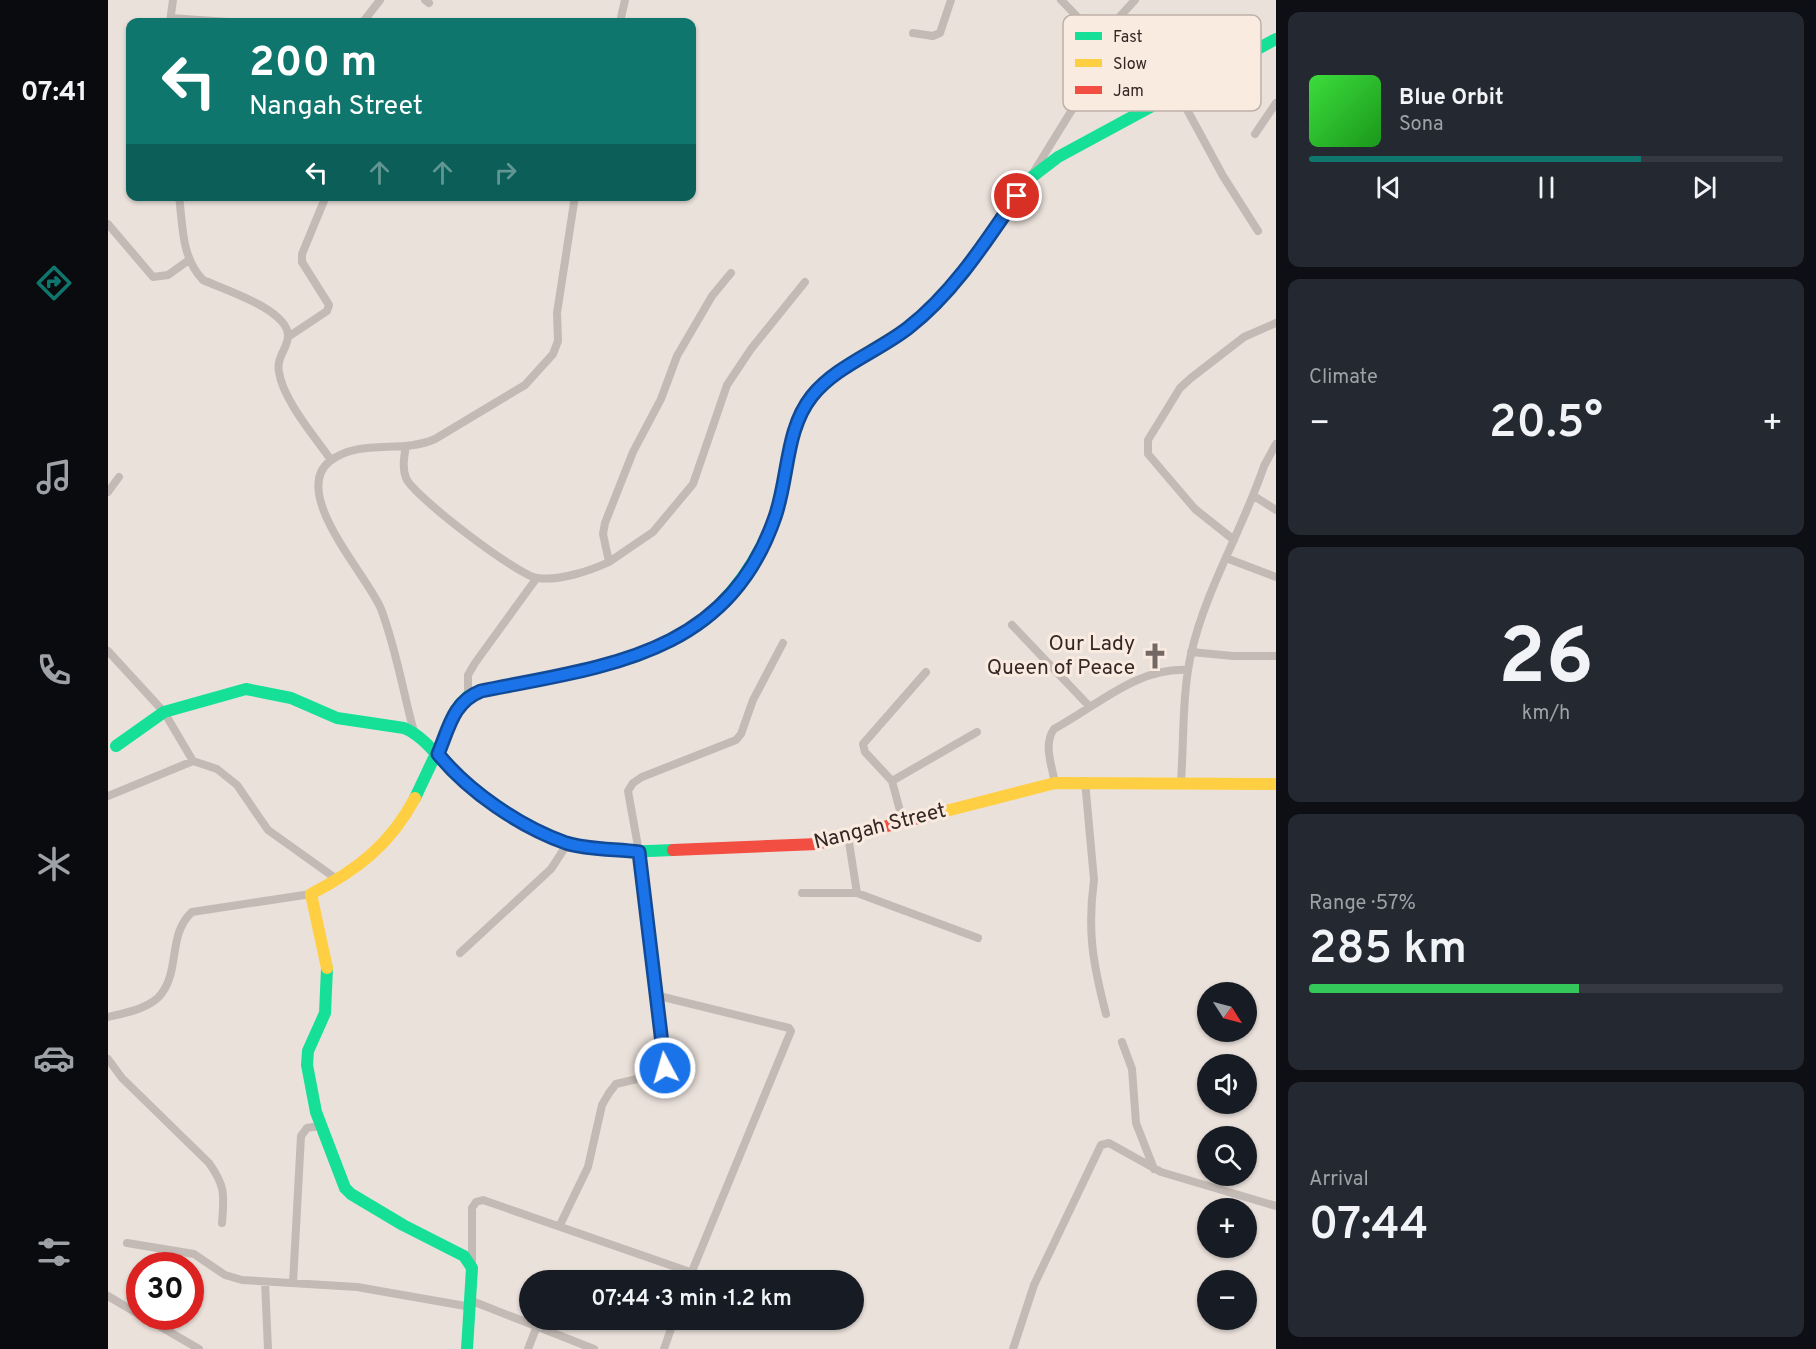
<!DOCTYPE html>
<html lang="en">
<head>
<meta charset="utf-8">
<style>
  :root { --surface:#171b24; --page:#242831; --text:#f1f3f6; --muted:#9ea1a6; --line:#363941; --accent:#0f766e }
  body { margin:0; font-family:Overpass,sans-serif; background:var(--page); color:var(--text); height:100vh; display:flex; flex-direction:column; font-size:22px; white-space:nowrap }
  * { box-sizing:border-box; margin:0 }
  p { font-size:20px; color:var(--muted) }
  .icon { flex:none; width:33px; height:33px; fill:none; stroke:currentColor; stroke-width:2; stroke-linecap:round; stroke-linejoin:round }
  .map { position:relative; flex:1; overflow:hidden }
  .side { display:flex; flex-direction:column; gap:12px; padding:12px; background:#0d0f14; width:540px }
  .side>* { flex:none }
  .top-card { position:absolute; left:18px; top:18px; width:570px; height:183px; border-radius:12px; box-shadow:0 2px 4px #0004; background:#0f766e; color:#fff; overflow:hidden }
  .needle { width:39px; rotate:126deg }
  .controls { position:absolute; left:1089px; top:982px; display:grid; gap:12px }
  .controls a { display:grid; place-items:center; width:60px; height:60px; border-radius:50%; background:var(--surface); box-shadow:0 2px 4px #0004; font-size:30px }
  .speed { position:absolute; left:18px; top:1252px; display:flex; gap:12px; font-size:30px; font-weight:700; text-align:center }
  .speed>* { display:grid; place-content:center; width:78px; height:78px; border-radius:50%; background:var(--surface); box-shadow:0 2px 4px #0004; line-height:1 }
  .speed .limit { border:9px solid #d22; background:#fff; color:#111 }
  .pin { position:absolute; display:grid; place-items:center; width:51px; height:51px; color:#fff; margin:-26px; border:3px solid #fff; border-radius:50%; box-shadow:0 2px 6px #0007 }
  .me { position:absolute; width:66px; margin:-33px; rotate:354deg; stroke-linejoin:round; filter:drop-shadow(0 0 4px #0008) }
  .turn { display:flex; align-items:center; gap:21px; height:126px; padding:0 24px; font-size:27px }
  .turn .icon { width:78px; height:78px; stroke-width:2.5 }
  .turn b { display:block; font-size:42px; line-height:51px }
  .lanes { display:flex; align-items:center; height:57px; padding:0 24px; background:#0003; justify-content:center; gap:30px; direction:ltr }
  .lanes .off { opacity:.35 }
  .big { font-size:45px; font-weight:600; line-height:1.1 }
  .side .card { flex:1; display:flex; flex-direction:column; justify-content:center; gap:9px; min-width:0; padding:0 21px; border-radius:12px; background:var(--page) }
  .side .dial { align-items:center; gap:0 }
  .dial b { font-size:78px; line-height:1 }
  .song { display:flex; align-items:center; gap:18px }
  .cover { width:72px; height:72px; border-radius:9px; background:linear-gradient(135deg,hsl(120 70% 55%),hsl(120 70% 35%)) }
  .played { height:6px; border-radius:3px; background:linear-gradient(90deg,var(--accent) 70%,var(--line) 70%) }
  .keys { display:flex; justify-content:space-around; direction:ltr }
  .heat { display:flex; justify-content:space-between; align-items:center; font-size:33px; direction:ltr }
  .charge { height:9px; border-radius:4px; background:linear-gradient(90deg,#34c759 57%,var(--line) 0) }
  .trip { position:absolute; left:411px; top:1270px; width:345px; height:60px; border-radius:30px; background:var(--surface); box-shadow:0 2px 4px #0004; font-weight:600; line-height:60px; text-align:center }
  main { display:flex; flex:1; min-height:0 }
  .menu { display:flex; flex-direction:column; width:108px; justify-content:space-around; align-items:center; background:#090b0e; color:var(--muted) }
  .menu .icon { width:42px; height:42px }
  .menu .active { color:var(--accent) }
  .menu b { font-size:27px; color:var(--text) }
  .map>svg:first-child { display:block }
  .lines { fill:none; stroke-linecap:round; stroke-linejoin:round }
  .street { stroke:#c3bab5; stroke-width:8 }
  .fast { stroke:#16e098; stroke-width:12 }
  .slow { stroke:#ffcf43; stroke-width:12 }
  .jam { stroke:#f24e42; stroke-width:12 }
  .route-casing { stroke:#114b97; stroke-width:15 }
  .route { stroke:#1a73e8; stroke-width:10 }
  .labels { text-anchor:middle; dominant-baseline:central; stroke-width:6; stroke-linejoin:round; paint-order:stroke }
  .poi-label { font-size:21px; fill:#342724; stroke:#faebe1; text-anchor:end }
  .street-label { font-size:21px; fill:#342724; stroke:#faebe1 }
  .key { fill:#faebe1; stroke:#bfb0a8; stroke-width:1.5 }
  .key-label { font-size:16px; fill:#342724 }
</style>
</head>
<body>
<main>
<nav class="menu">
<b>07:41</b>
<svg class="icon active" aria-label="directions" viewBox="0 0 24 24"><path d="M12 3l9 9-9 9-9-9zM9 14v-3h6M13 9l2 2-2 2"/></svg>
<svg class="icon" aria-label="music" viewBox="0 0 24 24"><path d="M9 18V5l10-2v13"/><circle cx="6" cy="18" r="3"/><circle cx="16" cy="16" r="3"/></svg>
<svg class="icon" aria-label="phone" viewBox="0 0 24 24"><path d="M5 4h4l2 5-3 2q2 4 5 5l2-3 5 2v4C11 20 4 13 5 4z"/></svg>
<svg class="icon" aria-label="climate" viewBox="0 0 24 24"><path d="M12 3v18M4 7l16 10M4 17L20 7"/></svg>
<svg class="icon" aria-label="car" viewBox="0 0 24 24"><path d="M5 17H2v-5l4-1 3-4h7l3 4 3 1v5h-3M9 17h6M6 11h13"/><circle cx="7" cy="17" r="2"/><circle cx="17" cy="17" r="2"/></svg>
<svg class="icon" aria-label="filters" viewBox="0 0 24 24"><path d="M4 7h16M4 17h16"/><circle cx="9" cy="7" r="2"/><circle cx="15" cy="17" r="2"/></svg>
</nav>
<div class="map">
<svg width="1168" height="1349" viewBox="0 0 1168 1349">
  <rect width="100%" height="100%" fill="#ebe1db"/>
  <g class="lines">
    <path class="street" d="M317,0l4,3
      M953,0l38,39
      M63,18l57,4
      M62,22l3,-22
      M255,22l17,-22
      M512,22l5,-22
      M805,33l20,3 7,-3 11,-33
      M1070,93l45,83 35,55
      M1147,134l21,-31
      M925,173l50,-81 16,-53 36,-39
      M71,196c4,30 2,61 24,84 20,9 87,30 85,57 -1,12 -12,21 -9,35 4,28 36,65 52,88
      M0,224l45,53 15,-2 21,-15
      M180,337l39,-26 2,-6 -27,-43v-8l24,-58
      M298,446c-2,11 -4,22 0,32 7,18 114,99 131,100 22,3 53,-7 72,-16l-6,-28 2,-11 28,-71 28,-53 16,-43 35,-60 19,-23
      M0,492l11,-15
      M1146,496l22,14
      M1126,540l-39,-31 -47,-55v-14l32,-52 11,-10 53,-41 32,-14
      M1118,558l50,19
      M501,562l44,-30 40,-48 34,-99 24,-36 54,-67
      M904,625l78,82
      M0,651l56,61 29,49
      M1083,652l42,4h43
      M360,696v-21l7,-12 61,-84
      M306,732c-11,-40 -18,-84 -33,-123 -13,-33 -92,-116 -51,-148 30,-23 72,-7 105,-22l90,-54 28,-31 5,-13 -1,-28 18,-117
      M784,781l85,-49
      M977,781l9,99c-7,51 -1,84 12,134
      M1073,781c3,-41 1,-86 10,-127 15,-66 52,-125 73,-188l12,-22
      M947,783c-3,-17 -12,-39 -1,-54 43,-23 83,-62 134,-59
      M0,796l85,-35 24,8 20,16 31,45 70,50
      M795,822l-11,-41 -27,-29 -2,-8 63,-72
      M740,836l9,57
      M694,893h55l121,45
      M352,953l91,-84 17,-26
      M547,995l134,33 2,3 -103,250
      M0,1017c17,-4 44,-9 54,-24 18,-25 6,-59 30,-81l119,-18
      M1014,1042l10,27 4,54 18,46
      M0,1059l14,19 87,85c17,24 15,32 13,60
      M452,1225l28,-58 14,-62 7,-12 7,-9 42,-10 7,-6 -26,-216 -11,-61 5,-8 9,-6 94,-37 5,-6 12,-34 30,-57
      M19,1243l67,11 31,21 17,5 115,7 114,20
      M364,1268v-60l4,-6 7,-2 233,81
      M157,1282l3,67
      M185,1283l8,-147 6,-8 12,-2
      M0,1296l32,19
      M364,1301l122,48
      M36,1317l55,32
      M420,1349l9,-23
      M556,1349l10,-29
      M905,1349l21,-64 67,-140 8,-2 52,29 115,34"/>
    <path class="fast" d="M893,220l27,-40 30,-23 218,-118
      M8,746l48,-34 82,-23 45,9 46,20 67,10c22,9 36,33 54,49 26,21 78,57 110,66 31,9 73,9 105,7
      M307,798l44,-93 9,-9c28,-11 60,-14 89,-20 103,-20 170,-49 214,-150
      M219,968l-2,45 -17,38 -1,14 9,47 29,76 6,6 52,31 61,31 8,12 -5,81"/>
    <path class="slow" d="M663,526c18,-41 11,-93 41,-130 26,-32 67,-48 100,-72 36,-27 64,-66 89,-104
      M830,813l117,-30 221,1
      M219,968l-16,-74c46,-24 79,-49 104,-96"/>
    <path class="jam" d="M565,850l144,-6 121,-31"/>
  </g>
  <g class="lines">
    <g class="route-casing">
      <path id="route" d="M557,1068l-26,-216c-22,-3 -51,-2 -73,-9 -47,-17 -97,-51 -128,-89 11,-26 15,-52 43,-63 125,-25 246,-35 294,-174 14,-40 10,-87 37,-121 24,-30 65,-44 96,-68 45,-35 77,-85 109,-132"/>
    </g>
    <use href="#route" class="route"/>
  </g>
  <defs>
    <g id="church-bare" transform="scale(2.07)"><path d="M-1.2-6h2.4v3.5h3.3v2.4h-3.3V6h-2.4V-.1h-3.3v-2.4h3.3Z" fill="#746864" stroke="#faebe1" stroke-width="2.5" paint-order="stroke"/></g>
  </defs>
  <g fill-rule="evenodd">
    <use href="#church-bare" x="1047" y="656"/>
  </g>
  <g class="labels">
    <g class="poi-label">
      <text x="1027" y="644">Our Lady<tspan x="1027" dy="24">Queen of Peace</tspan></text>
    </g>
    <g class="street-label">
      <text transform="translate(772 827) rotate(-14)">Nangah Street</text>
    </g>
  </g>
  <rect x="955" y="15" width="198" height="96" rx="9" class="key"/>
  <rect x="967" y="32" width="27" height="8" fill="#16e098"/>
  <rect x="967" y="59" width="27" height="8" fill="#ffcf43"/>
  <rect x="967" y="86" width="27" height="8" fill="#f24e42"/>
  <g class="key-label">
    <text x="1005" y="42">Fast</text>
    <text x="1005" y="69">Slow</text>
    <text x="1005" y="96">Jam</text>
  </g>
</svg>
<div class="controls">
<a><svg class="needle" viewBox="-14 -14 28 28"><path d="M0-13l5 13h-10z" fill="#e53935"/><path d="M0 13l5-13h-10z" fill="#9ea1a6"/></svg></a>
<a><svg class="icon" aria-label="sound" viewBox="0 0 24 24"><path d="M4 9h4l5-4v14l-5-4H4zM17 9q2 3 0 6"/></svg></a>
<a><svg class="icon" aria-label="search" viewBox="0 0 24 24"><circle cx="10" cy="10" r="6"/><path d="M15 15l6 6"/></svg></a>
<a>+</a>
<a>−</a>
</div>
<div class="speed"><div class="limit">30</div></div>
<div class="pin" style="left:909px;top:196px;background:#d93025"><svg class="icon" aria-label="arrive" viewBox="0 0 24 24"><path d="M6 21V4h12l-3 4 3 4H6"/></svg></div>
<svg class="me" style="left:557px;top:1068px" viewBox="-20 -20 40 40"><circle r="17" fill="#1a73e8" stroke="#fff" stroke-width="3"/><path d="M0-11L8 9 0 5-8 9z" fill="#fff"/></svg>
<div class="trip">07:44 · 3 min · 1.2 km</div>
<div class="top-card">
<div class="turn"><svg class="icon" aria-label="left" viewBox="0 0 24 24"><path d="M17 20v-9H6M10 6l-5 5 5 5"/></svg><div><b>200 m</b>Nangah Street</div></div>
<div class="lanes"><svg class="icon" aria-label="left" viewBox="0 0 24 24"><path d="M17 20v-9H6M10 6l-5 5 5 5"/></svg><svg class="icon off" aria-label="ahead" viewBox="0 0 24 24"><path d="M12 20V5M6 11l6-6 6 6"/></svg><svg class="icon off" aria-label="ahead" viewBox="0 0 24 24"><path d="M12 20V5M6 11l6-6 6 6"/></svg><svg class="icon off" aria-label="right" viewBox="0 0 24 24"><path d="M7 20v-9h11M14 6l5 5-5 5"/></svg></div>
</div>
</div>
<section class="side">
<div class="card">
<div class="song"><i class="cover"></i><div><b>Blue Orbit</b><p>Sona</p></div></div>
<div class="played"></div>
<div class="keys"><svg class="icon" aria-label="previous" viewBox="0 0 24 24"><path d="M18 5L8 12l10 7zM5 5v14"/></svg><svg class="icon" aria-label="pause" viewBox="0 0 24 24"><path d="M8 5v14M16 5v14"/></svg><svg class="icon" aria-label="next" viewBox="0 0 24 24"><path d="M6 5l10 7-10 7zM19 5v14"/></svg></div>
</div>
<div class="card"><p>Climate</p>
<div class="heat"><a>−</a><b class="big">20.5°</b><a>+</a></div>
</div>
<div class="card dial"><b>26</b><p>km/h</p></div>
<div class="card"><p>Range · 57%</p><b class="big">285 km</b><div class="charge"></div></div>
<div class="card"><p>Arrival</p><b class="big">07:44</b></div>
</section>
</main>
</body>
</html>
